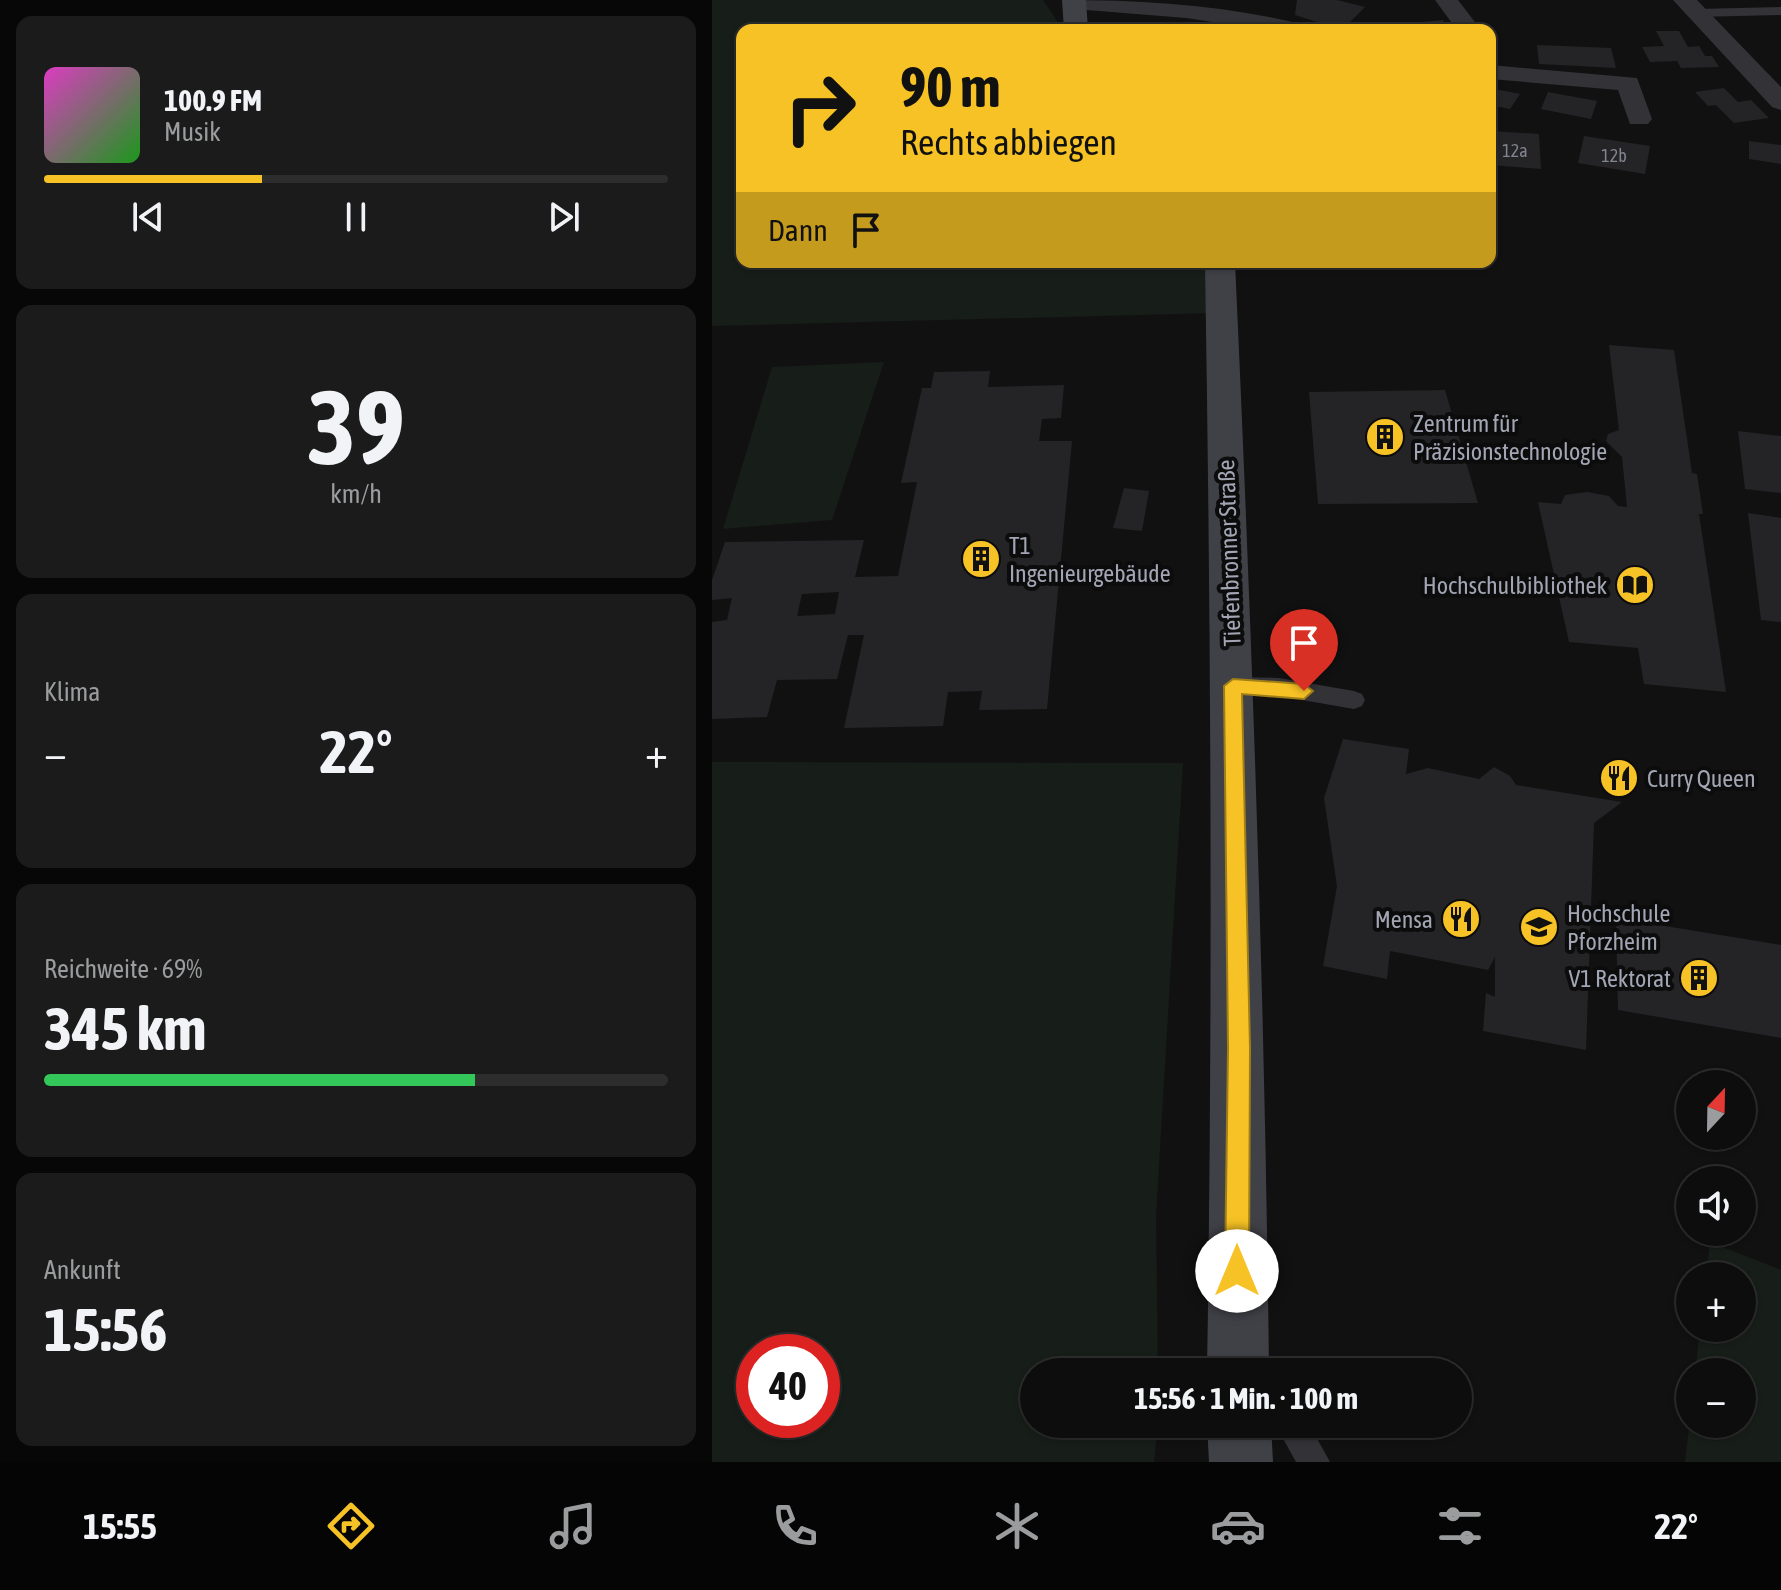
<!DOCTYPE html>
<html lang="de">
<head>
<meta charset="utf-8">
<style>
  :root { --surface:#0d0d0e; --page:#1b1b1c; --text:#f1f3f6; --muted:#9a9c9e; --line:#2d2d2e; --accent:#f6c225 }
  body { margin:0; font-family:"Asap Condensed",sans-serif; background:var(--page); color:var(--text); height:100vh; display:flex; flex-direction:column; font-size:30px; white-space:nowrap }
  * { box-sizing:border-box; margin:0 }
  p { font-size:26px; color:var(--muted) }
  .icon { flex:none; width:44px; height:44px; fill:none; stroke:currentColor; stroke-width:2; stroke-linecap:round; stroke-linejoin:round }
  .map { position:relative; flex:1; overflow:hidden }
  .side { display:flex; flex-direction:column; gap:16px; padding:16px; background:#070708; width:712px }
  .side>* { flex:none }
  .guide { position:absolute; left:24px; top:24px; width:760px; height:244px; border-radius:16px; box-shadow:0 2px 6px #0004,0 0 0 2px var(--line); background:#f6c225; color:#111; overflow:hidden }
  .needle { width:52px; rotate:22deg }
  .fabs { position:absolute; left:964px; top:1070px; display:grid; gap:16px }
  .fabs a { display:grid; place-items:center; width:80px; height:80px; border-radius:50%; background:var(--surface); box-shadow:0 2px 6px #0004,0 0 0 2px var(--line); font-size:40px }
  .speed { position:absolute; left:24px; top:1334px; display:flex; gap:16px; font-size:40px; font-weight:700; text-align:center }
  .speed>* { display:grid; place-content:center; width:104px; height:104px; border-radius:50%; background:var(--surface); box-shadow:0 2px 6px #0004,0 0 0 2px var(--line); line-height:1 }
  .speed .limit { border:12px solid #d22; background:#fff; color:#111 }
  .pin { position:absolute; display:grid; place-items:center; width:68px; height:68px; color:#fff; margin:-82px -34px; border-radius:50% 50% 50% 0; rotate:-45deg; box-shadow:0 0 8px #0007 }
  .pin .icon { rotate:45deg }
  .me { position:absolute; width:88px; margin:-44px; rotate:0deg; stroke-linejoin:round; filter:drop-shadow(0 0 6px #0008) }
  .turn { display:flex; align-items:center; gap:28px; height:168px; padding:0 32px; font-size:36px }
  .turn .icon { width:104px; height:104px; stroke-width:2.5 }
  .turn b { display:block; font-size:56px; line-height:68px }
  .then { display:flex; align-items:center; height:76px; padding:0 32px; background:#0003; gap:16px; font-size:30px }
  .big { font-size:60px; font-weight:700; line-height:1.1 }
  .side .card { flex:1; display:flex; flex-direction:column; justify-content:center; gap:12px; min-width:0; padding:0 28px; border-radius:16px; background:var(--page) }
  .side .dial { align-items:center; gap:0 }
  .dial b { font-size:104px; line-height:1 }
  .song { display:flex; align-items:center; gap:24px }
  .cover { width:96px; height:96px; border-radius:12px; background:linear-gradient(135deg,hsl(310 70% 55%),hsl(120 70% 35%)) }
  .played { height:8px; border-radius:4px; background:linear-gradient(90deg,var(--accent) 35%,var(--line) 35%) }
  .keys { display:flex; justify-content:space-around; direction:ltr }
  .heat { display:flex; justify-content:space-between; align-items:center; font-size:44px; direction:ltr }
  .charge { height:12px; border-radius:6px; background:linear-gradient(90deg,#34c759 69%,var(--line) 0) }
  .trip { position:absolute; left:308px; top:1358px; width:452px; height:80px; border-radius:40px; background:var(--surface); box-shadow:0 2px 6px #0004,0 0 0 2px var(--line); font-weight:700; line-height:80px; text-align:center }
  .tab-bar { display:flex; height:128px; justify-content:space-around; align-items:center; background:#050506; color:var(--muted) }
  .tab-bar .icon { width:56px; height:56px }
  .tab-bar .active { color:var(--accent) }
  .tab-bar b { font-size:36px; color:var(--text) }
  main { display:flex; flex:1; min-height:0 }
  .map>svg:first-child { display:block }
  .green { fill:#171d18; fill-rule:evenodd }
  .building { fill:#242426; fill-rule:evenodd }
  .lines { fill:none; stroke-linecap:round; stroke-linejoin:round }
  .lane { fill:#323237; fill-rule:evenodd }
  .street { fill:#323237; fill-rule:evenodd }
  .secondary { fill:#404147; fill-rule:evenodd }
  .route { fill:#f6c225; stroke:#a07e18; stroke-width:2 }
  .labels { text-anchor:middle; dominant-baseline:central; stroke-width:8; stroke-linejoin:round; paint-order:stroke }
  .far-number-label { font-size:18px; fill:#82848f }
  .poi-label { font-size:24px; fill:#a2a5b3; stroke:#0c0c0d; text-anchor:start }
  .street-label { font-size:24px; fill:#a2a5b3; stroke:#0c0c0d }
</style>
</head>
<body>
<main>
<section class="side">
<div class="card">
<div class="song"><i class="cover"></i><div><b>100.9 FM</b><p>Musik</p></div></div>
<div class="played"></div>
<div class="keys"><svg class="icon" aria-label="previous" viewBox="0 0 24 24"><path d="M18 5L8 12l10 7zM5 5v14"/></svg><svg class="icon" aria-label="pause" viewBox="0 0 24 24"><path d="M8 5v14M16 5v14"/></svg><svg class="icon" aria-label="next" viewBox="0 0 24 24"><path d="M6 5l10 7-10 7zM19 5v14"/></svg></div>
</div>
<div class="card dial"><b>39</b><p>km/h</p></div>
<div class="card"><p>Klima</p>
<div class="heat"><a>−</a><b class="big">22°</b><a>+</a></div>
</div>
<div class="card"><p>Reichweite · 69%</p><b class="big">345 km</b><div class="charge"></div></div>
<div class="card"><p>Ankunft</p><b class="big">15:56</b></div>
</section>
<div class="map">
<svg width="1069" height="1462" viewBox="0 0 1069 1462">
  <rect width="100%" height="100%" fill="#111112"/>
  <path class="green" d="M0,0h331l20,30h-321v232h467l6,51 -503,13z
    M172,362l-52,158 -109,9 49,-162z
    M0,762l471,1 -27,453 2,156h-124v52h124l-4,38h-442zM110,1352v68h-68v-68z
    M998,1242l71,28v192h-96l5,-43v5h52v-52h-47l5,-44h42v-52h-36z"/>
  <path class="building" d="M585,0h40l28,7 -23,23 -47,-15z
    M731,20l6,10h-81l-2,-3z
    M419,24l46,3 -1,3h-47z
    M944,31h23l9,16 11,-1 6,10h7l7,11 -38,1 -4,-7 -27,1 -8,-15 22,-1z
    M825,45l74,3 5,20 -77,-4z
    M778,88l30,6 -10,15 -20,-4z
    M1012,88l14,14 13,-2 18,18 -35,5 -18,-18 -8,1 -13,-14z
    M836,92l49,9 -6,18 -50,-10z
    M778,131l49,3 2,35 -51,-4z
    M872,136l66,10 -5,28 -67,-11z
    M1037,141l32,4v19l-32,-5z
    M897,345l65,5 18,123 5,1 6,40h-4l27,178 -82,-8 -6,-36 -69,-6 -31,-140 23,2 4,-9 22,-3 22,4 9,10 9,1 -5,-50 -16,-16 2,-7 11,-4z
    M278,371l-2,16 76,-2 -3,33 -19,1 -3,22h33l-25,268 -68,1 3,-19 -34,1 -5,34 -99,2 20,-93h-16l-11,44 -60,1 -10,37 -55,2v-97l15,-2 5,-22 -20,2v-20l13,-38 139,-2 -9,37 43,-1 19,-94 -16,1 21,-95h9l3,-16zM127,592l-4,22 -38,2 5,-22z
    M733,390l33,113 -160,1 -9,-112z
    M1026,431l43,5v57l-36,-4z
    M412,488l25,3 -7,40 -29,-3z
    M1036,513l33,5v104l-20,-2z
    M631,739l66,10 -3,25 22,-6 51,11 15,-12 16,9 6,9 106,17 -28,21 -8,227 -103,-19 3,-38 9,4v-40l-7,13 -98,-19 -3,28 -64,-13 14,-80 -13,-88z
    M904,918l165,27v93l-163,-28z"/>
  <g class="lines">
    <path class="lane" d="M1069,7v8l-85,2 -6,-4 6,-4z
      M521,677l46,1 75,13 8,3 3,6 -3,6 -8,3 -75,-13 -54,-4 -3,-6 3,-6z
      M563,1424h34l21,38h-34z"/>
    <path class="street" d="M352,0c79,0 156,5 233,23l8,2 4,5h-43l-80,-12 -112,-9 -8,-2z
      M723,0h23l23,30h-24z
      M961,0h24l84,87v23l-9,-3z
      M778,65l147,13 15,41 -4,5h-18l-12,-34 -128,-11z"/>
    <path class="secondary" d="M350,0h24l2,30h-24z
      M493,262h30c17,370 30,740 34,1110h-62c6,-370 4,-740 -2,-1110z
      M495,1424h64l2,38h-64z"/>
  </g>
  <path class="route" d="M521,679l71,5 9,7 -9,8 -62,-5 8,354 -1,223 -3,8 -9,4 -9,-4 -3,-8 3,-223 -4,-362z"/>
  <defs>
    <g id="building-disc" transform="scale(2)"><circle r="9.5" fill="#f6c225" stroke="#0c0c0d"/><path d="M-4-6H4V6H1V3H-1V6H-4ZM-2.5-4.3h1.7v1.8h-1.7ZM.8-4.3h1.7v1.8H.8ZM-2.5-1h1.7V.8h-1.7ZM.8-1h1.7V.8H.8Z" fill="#111"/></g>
    <g id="library-disc" transform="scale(2)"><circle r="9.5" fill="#f6c225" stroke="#0c0c0d"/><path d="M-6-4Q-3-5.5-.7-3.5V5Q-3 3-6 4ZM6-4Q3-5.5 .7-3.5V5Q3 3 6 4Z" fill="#111"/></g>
    <g id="restaurant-disc" transform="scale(2)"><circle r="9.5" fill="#f6c225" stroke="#0c0c0d"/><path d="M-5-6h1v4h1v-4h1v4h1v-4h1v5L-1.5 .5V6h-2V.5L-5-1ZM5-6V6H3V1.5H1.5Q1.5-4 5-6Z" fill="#111"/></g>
    <g id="university-disc" transform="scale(2)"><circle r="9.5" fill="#f6c225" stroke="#0c0c0d"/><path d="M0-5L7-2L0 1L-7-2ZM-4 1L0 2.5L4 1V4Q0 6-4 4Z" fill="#111"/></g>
  </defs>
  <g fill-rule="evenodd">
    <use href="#building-disc" x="673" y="437"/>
    <use href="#building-disc" x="269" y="559"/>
    <use href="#library-disc" x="923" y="585"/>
    <use href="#restaurant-disc" x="907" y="778"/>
    <use href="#restaurant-disc" x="749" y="919"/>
    <use href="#university-disc" x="827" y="927"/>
    <use href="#building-disc" x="987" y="978"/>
  </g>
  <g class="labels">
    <g class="far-number-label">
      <text x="803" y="150">12a</text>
      <text x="902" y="155">12b</text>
    </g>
    <g class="poi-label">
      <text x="701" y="423">Zentrum für<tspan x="701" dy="28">Präzisionstechnologie</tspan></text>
      <text x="297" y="545">T1<tspan x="297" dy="28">Ingenieurgebäude</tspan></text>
      <text x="895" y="585" text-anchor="end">Hochschulbibliothek</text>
      <text x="935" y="778">Curry Queen</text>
      <text x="855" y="913">Hochschule<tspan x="855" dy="28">Pforzheim</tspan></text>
      <text x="721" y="919" text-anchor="end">Mensa</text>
      <text x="959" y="978" text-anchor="end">V1 Rektorat</text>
    </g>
    <g class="street-label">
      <text transform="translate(517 553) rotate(-92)">Tiefenbronner Straße</text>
    </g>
  </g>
</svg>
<div class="fabs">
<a><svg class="needle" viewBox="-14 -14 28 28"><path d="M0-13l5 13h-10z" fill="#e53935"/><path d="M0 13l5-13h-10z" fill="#9a9c9e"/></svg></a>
<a><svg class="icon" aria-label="sound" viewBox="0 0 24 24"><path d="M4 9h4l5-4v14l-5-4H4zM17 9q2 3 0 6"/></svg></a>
<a>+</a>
<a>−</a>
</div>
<div class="speed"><div class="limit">40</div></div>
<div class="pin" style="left:592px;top:691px;background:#d93025"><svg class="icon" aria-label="arrive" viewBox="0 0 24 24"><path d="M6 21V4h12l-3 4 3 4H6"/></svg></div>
<svg class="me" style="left:525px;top:1271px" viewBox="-20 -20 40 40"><circle r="19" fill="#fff"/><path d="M0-13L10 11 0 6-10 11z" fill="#f6c225"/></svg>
<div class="trip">15:56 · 1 Min. · 100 m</div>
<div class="guide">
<div class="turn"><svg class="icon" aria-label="right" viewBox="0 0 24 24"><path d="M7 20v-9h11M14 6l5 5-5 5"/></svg><div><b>90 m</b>Rechts abbiegen</div></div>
<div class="then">Dann<svg class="icon" aria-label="arrive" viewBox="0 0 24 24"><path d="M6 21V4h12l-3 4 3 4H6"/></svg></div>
</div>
</div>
</main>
<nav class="tab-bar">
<b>15:55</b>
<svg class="icon active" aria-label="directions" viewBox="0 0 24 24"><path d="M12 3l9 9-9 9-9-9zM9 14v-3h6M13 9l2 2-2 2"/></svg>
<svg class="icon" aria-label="music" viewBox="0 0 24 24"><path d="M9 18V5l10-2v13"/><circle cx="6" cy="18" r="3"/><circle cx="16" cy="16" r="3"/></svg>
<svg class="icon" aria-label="phone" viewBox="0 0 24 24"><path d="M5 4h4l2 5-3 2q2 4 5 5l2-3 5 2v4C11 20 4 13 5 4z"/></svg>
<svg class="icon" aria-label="climate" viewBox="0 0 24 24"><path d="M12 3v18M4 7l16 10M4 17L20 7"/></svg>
<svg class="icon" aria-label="car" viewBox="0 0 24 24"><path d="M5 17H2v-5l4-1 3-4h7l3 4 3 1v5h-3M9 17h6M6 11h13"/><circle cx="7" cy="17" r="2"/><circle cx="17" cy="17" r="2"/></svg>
<svg class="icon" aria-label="filters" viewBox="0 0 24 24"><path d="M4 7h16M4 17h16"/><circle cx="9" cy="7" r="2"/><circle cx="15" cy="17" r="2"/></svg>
<b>22°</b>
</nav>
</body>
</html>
